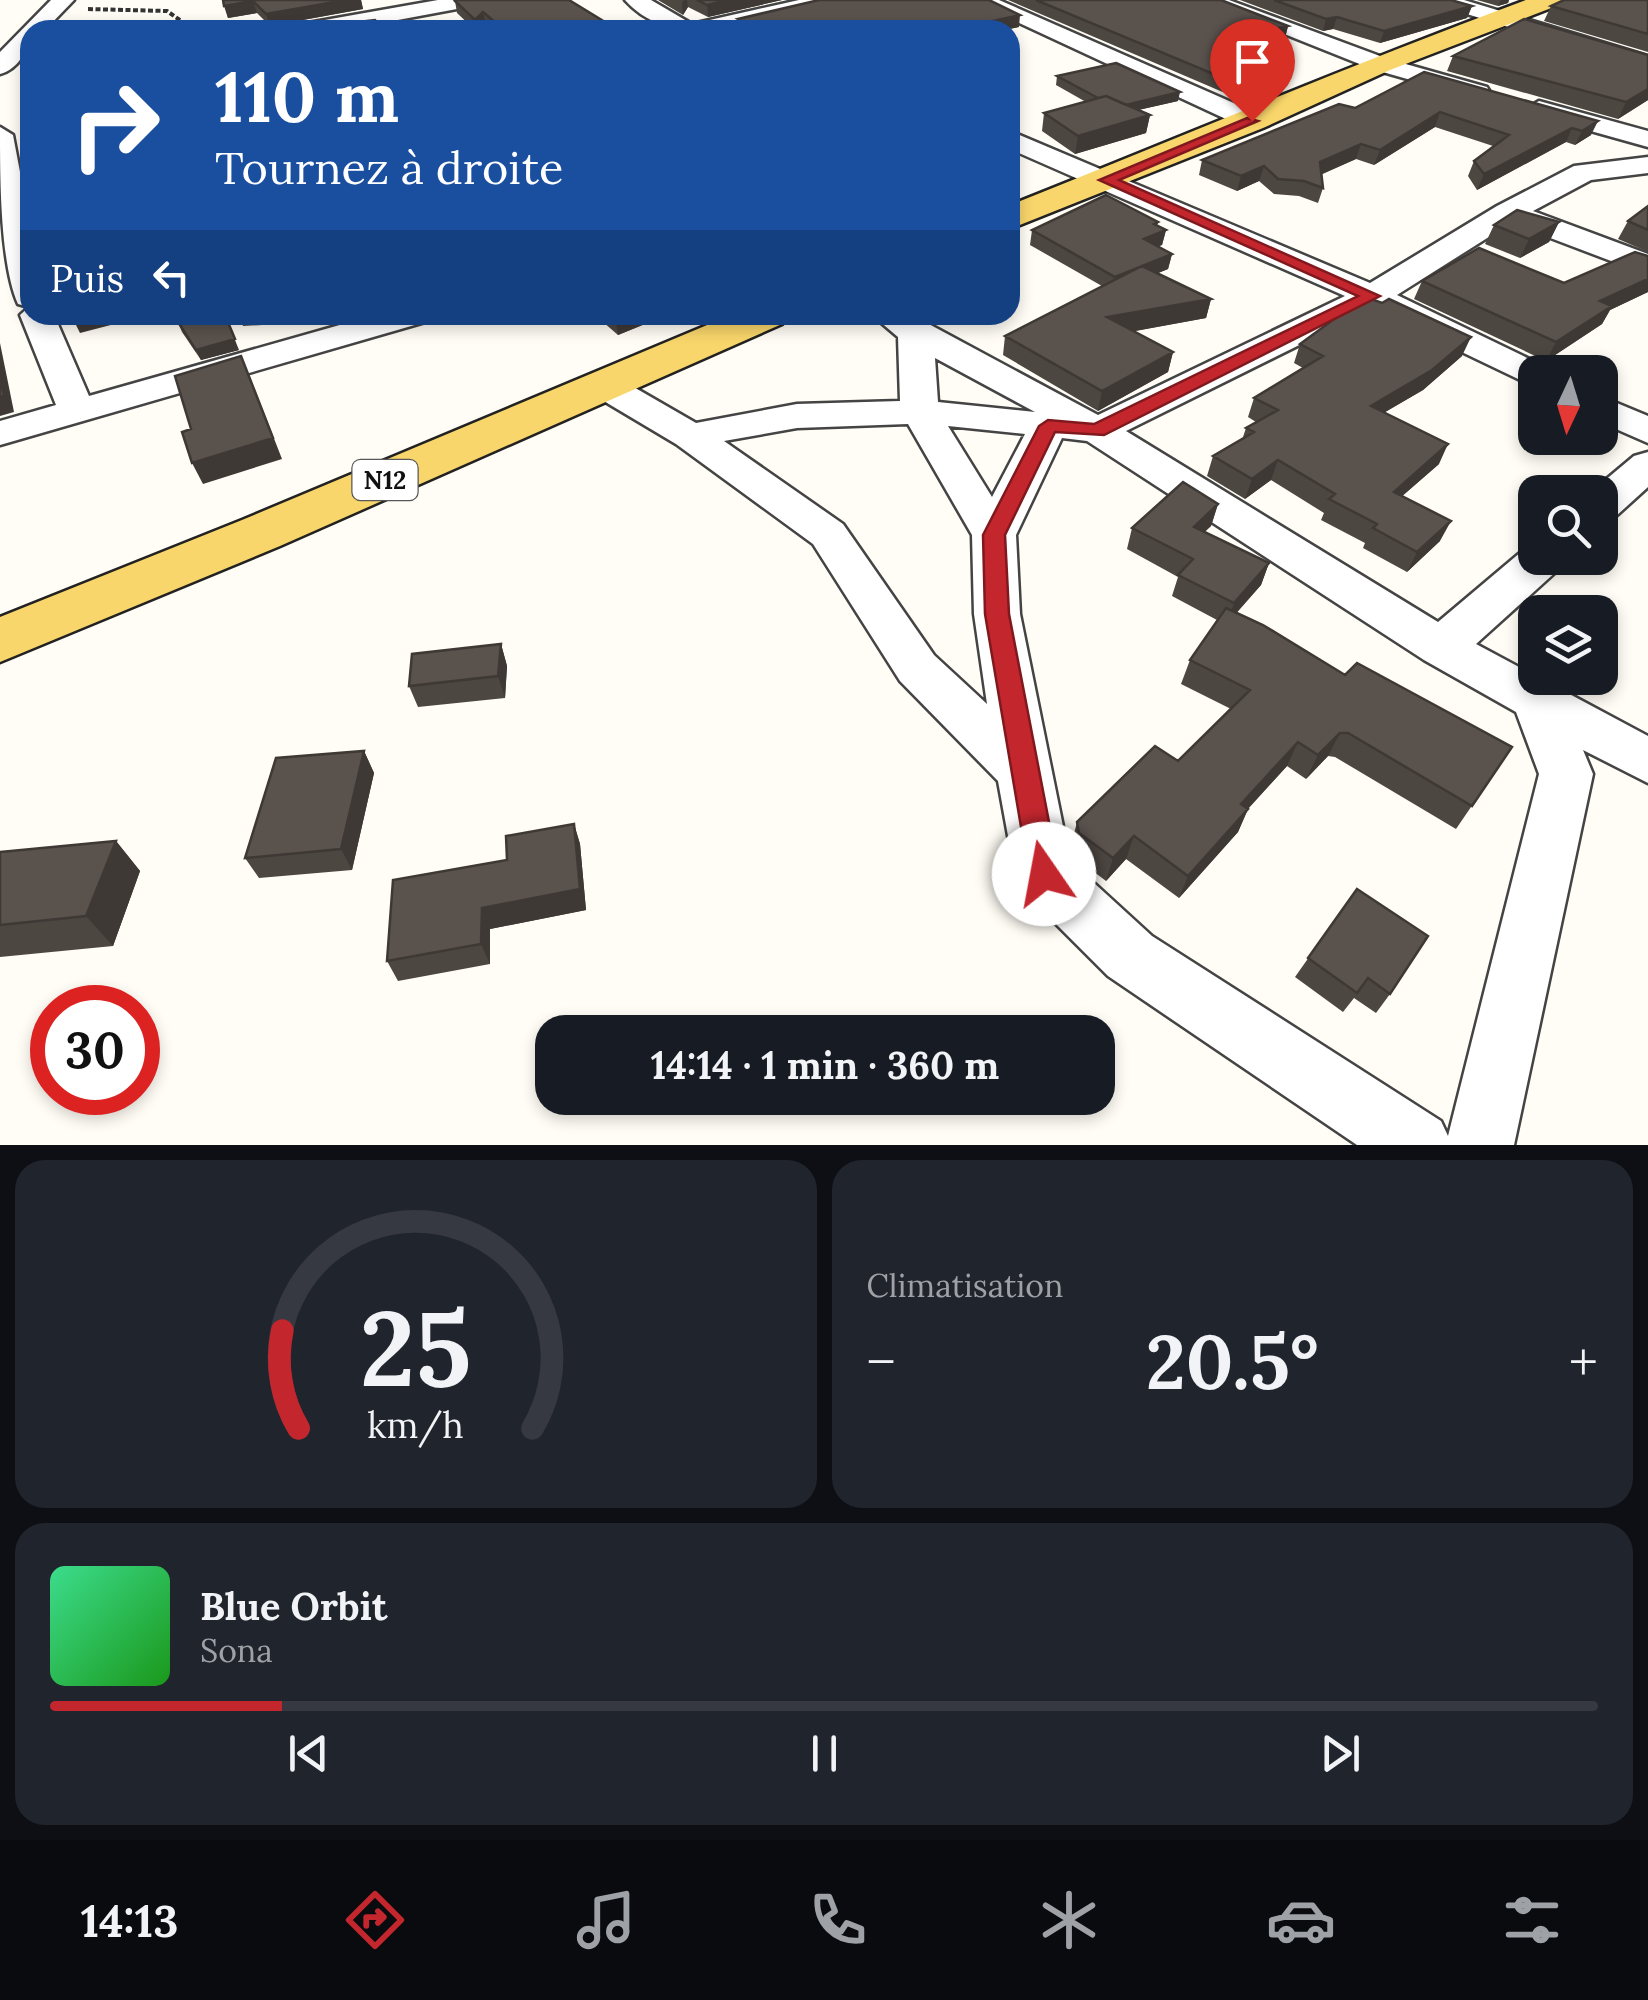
<!DOCTYPE html>
<html lang="fr">
<head>
<meta charset="utf-8">
<style>
  :root { --surface:#171b24; --page:#20242c; --text:#f1f3f6; --muted:#9ea1a6; --line:#363941; --accent:#c4262e }
  body { margin:0; font-family:Lora,serif; background:var(--page); color:var(--text); height:100vh; display:flex; flex-direction:column; font-size:38px; white-space:nowrap }
  * { box-sizing:border-box; margin:0 }
  p { font-size:32px; color:var(--muted) }
  .icon { flex:none; width:55px; height:55px; fill:none; stroke:currentColor; stroke-width:2; stroke-linecap:round; stroke-linejoin:round }
  .map { position:relative; height:1145px; overflow:hidden }
  .panel { display:flex; flex-direction:column; gap:15px; padding:15px; background:#0d0f14; flex:1 }
  .panel>* { flex:none }
  .banner { position:absolute; left:20px; top:20px; width:1000px; height:305px; border-radius:30px; box-shadow:0 5px 15px #0003; background:#1a4fa0; color:#fff; overflow:hidden }
  .needle { width:65px; rotate:184deg }
  .tools { position:absolute; left:1518px; top:355px; display:grid; gap:20px }
  .tools a { display:grid; place-items:center; width:100px; height:100px; border-radius:20px; background:var(--surface); box-shadow:0 5px 15px #0003; font-size:50px }
  .speed { position:absolute; left:30px; top:985px; display:flex; gap:20px; font-size:50px; font-weight:700; text-align:center }
  .speed>* { display:grid; place-content:center; width:130px; height:130px; border-radius:50%; background:var(--surface); box-shadow:0 5px 15px #0003; line-height:1 }
  .speed .limit { border:15px solid #d22; background:#fff; color:#111 }
  .pin { position:absolute; display:grid; place-items:center; width:85px; height:85px; color:#fff; margin:-102px -42px; border-radius:50% 50% 50% 0; rotate:-45deg; box-shadow:0 0 10px #0007 }
  .pin .icon { rotate:45deg }
  .me { position:absolute; width:110px; margin:-55px; rotate:348deg; stroke-linejoin:round; filter:drop-shadow(0 0 8px #0008) }
  .turn { display:flex; align-items:center; gap:35px; height:210px; padding:0 30px; font-size:45px }
  .turn .icon { width:130px; height:130px; stroke-width:2.5 }
  .turn b { display:block; font-size:70px; line-height:85px }
  .then { display:flex; align-items:center; height:95px; padding:0 30px; background:#0003; gap:20px; font-size:38px }
  .big { font-size:75px; font-weight:700; line-height:1.1 }
  .panel .widget { flex:1; display:flex; flex-direction:column; justify-content:center; gap:15px; min-width:0; padding:0 35px; border-radius:30px; background:var(--page) }
  .panel .dial { align-items:center; gap:0 }
  .dial svg { height:260px; overflow:visible; fill:none; stroke:var(--line); stroke-width:7; stroke-linecap:round; text-anchor:middle }
  .dial text { fill:var(--text); stroke:none }
  .song { display:flex; align-items:center; gap:30px }
  .cover { width:120px; height:120px; border-radius:15px; background:linear-gradient(135deg,hsl(150 70% 55%),hsl(120 70% 35%)) }
  .played { height:10px; border-radius:5px; background:linear-gradient(90deg,var(--accent) 15%,var(--line) 15%) }
  .keys { display:flex; justify-content:space-around; direction:ltr }
  .heat { display:flex; justify-content:space-between; align-items:center; font-size:55px; direction:ltr }
  .panel .tiles { flex:1; display:grid; gap:15px; grid-template-columns:1fr 1fr }
  .widget:last-child { grid-column:span 2 }
  .trip { position:absolute; left:535px; top:1015px; width:580px; height:100px; border-radius:30px; background:var(--surface); box-shadow:0 5px 15px #0003; font-weight:700; line-height:100px; text-align:center }
  .tab-bar { display:flex; height:160px; justify-content:space-around; align-items:center; background:#090b0e; color:var(--muted) }
  .tab-bar .icon { width:70px; height:70px }
  .tab-bar .on { color:var(--accent) }
  .tab-bar b { font-size:45px; color:var(--text) }
  .map>svg:first-child { display:block }
  .lines { fill:none; stroke-linecap:round; stroke-linejoin:round }
  .minor-casing { stroke:#444; stroke-width:5 }
  .primary-casing { stroke:#222; stroke-width:5 }
  .path { stroke:#333; stroke-width:4; stroke-dasharray:5 2.5; stroke-linecap:butt }
  .minor { fill:#fff; fill-rule:evenodd }
  .primary { fill:#f9d66b; fill-rule:evenodd }
  .wall { fill:#4d4742 }
  .shaded-wall { fill:#3f3936 }
  .building { fill:#5a524d; stroke:#3f3936; stroke-width:2.5 }
  .route { fill:#c4262e; stroke:#7f191e; stroke-width:2.5 }
  .labels { text-anchor:middle; dominant-baseline:central; stroke-width:10; stroke-linejoin:round; paint-order:stroke }
  .shield { fill:#fff; stroke:#585858; stroke-width:2.5 }
  .shield-label { font-size:25px; font-weight:bold; fill:#111 }
</style>
</head>
<body>
<div class="map">
<svg width="1648" height="1145" viewBox="0 0 1648 1145">
  <rect width="100%" height="100%" fill="#fffdf5"/>
  <g class="lines">
    <g class="minor-casing">
      <path id="minor" d="M51,0h23l-29,30h-15c0,18 -11,39 -30,44v-22z
        M438,0h46l-11,6 -129,24h-47l11,-7z
        M625,0h26l41,24 107,-24h39l-4,4c-64,16 -157,54 -209,-4z
        M970,0h29l262,115 4,6 -4,6h-18z
        M1199,0h30l159,59 99,28 3,5 -12,7 -106,-30z
        M1431,0h33l184,56v15l-213,-67z
        M1539,101l109,30v16l-118,-33 -4,-5z
        M0,127l13,8 17,90v90h24l35,81 286,-81h55l-5,7 -425,123v-24l56,-16 -36,-90 9,-8 -11,-3c-18,-40 -18,-129 -18,-177z
        M1010,131l360,152 127,-77 77,-40 74,-9v16l-57,7 -58,31 115,43v21l-137,-52 -114,72 151,73 3,4h-16v15l-163,-78 -246,122 312,191 89,-75 8,-2v13h30l-6,11 -83,75 172,92v47l-65,-33 10,24 -79,371h-157l-249,-169 -84,-84 -9,-18 -17,-93 -98,-100 -87,-137 -137,-100 -84,-50 -6,-8 6,-8 13,-3 13,3 78,45 101,-19 103,-3 -2,-64 -26,-22h40l186,100 247,-119 -335,-147zM935,358l100,54 -97,-10zM908,424l64,111 2,79 13,90 -53,-49 -91,-131 -119,-83 73,-13zM948,426l77,8 -33,63zM1062,438l25,3 337,219 92,52 23,62 -91,362 -7,-15 -289,-185 -82,-75 -50,-247 -4,-79z
        M1600,396l48,20v27l-48,-21z
        M1648,452v35l-33,30 -15,4v-29h-9l43,-36z"/>
    </g>
    <g class="primary-casing">
      <path id="primary" d="M1526,0h37l-4,5 -169,65 -127,58 -253,101v-24c172,-68 342,-141 516,-205z
        M731,315h57l-6,9 -502,222 -280,116v-45l242,-97z"/>
    </g>
    <path class="path" d="M88,9l79,2 27,19"/>
    <use href="#minor" class="minor"/>
    <use href="#primary" class="primary"/>
  </g>
  <path class="wall" d="M223,0h138l2,9 -93,17 -13,-13 -29,5z
    M658,0h124l-74,17 -20,-10 -5,8z
    M1008,0h213l67,26 -3,12 -43,9 45,15 -3,12 -52,22z
    M1240,0h211l21,6 -5,12 -87,25 -47,-14 -10,2z
    M1477,0h32l-1,3 -10,3z
    M1648,0v52l-104,-31 7,-15z
    M455,1l163,29h-126l-6,-5 -6,5h-5l-18,-17z
    M738,19l281,8 -15,3h-266z
    M1453,56l195,44 -30,19 -171,-48z
    M1424,72l167,63 -16,10 -9,-3 -89,48 -9,-14 6,-15 19,-15 -58,-19 -61,38 -18,-6 -35,15 2,14 -5,15 -19,-7 -25,-2 -15,-13 -22,10 -38,-16 3,-15 153,-52z
    M1057,76l121,25 -40,9 12,5 -4,18 -71,21 -33,-23 2,-18 42,-11 -30,-17z
    M1648,206v46l-30,-13 10,-18z
    M1158,222l-1,3 9,5 -4,15 -4,1 14,8 -4,15 -10,4 53,26 -5,19 -72,13 39,21 -5,20 -70,39 -95,-56 2,-19 97,-50 -72,-41 2,-15z
    M1559,222l-10,20 -29,16 -35,-14 9,-19z
    M1648,256v36l-38,18 -8,14 -56,37 -132,-62 8,-18 142,2z
    M239,315h61l-4,8 -53,3z
    M595,315h72l-49,20z
    M178,322l61,28 -38,10 -19,-28z
    M1300,344l162,12 -39,34 -38,22 54,52 -37,32 38,45 -33,31 -44,-24 2,-5 -44,-23 3,-7 -53,-33 -26,19 -38,-23 6,-20 29,-16 4,-12 10,-6 -8,-5 6,-19 49,-30 -9,-5z
    M1218,504l-7,22 -7,6 65,31 -8,22 -25,28 109,62 167,72 -56,82 -121,-72 -7,-1 -22,23 -19,-13 -39,43 -10,23 -59,66 -53,-39 -20,22 -33,-25 -2,-11 6,-23 101,-61 53,-52 -50,-25 9,-24 27,-40 -45,-24 6,-19 -51,-28 5,-21z
    M501,644l6,22 -2,32 -87,9 -9,-21z
    M364,751l10,22 -22,97 -93,8 -14,-20z
    M574,824l6,20 6,66 -96,19v35l-92,17 -11,-20 120,-101z
    M116,841l24,30 -27,75 -113,11v-105z
    M1357,889l33,105 -14,19 -22,-15 -11,14 -48,-35z"/>
  <path class="shaded-wall" d="M346,0h15l2,9 -93,17 -4,-12z
    M684,0h3l1,7 -5,8 -1,-12z
    M729,0h53l-74,17 -1,-12z
    M1501,0h8l-1,3 -10,3z
    M253,1l4,12 -29,5 -4,-12z
    M1472,6l-5,12 -87,25 4,-12z
    M483,12l3,13 -6,5h-3l-2,-10z
    M1020,15l-1,12 -15,3h-52z
    M1337,17l-4,12 -10,2 3,-12z
    M1288,26l-3,12 -68,14 3,-12z
    M1287,62l-3,12 -52,22 3,-13z
    M1648,89v11l-30,19 8,-17z
    M1180,92l-2,9 -66,15 2,-9z
    M1440,112l-5,15 -61,38 6,-15z
    M1150,115l-4,18 -71,21 3,-18z
    M1598,121l-7,14 -16,10 7,-14z
    M1572,128l-6,14 -89,48 7,-16z
    M1361,144l-5,15 -40,18 4,-15z
    M1264,166l-5,15 -22,10 4,-15z
    M1158,222l-3,12 11,-4 -4,15 -21,9 3,-15 10,-15z
    M1559,222l-10,20 -29,16 9,-19z
    M1172,254l-4,15 -56,23 3,-15z
    M1648,279v13l-38,18 -8,14 -56,37 10,-19 44,-41z
    M1211,299l-5,19 -103,19 4,-20z
    M71,315h58l1,5 -50,13z
    M225,315l14,35 -38,10 -5,-10z
    M615,315h52l-49,20z
    M1471,337l-9,19 -39,34 -60,35 8,-19z
    M0,343l14,69 -14,4z
    M1173,352l-5,20 -70,39 4,-20z
    M250,377l32,82 -79,25 -11,-21z
    M1448,444l-9,20 -55,48 10,-20z
    M1278,460l-7,20 -26,19 7,-20z
    M1218,504l-7,22 -24,23 7,-22z
    M1451,521l-11,20 -33,31 10,-20z
    M1269,563l-8,22 -35,40 8,-22z
    M501,644l6,22 -2,32 -7,-22z
    M1340,733l-12,23 -22,23 12,-24z
    M1298,742l-11,24 -56,61 10,-23z
    M364,751l10,22 -22,97 -11,-21z
    M1248,809l-10,23 -59,66 9,-22z
    M574,824l6,20 6,66 -96,19v35l-9,-20 1,-36z
    M1134,836l-8,23 -20,22 7,-23z
    M116,841l24,30 -27,75 -27,-30z"/>
  <path class="building" d="M223,0h123l-80,14 -13,-13 -29,5z
    M458,0h111l49,30h-114l-21,-18 -8,8 -20,-19z
    M697,0h32l-22,5z
    M819,0h170l31,15 -68,15h-192l-22,-11z
    M1036,0h185l67,26 -68,14 67,22 -52,21z
    M1274,0h177l21,6 -88,25 -47,-14 -11,2z
    M1564,0h84v34l-97,-28z
    M1524,19l124,36v34l-22,13 -173,-46z
    M375,20l9,10h-59l-3,-4z
    M1116,63l64,29 -54,13 -20,-9 -8,2 -41,-22z
    M1424,72l174,49 -16,10 -10,-3 -88,46 -10,-13 35,-26 -69,-23 -60,38 -19,-6 -41,18 3,26 -19,-7 -26,-2 -14,-13 -23,10 -39,-16 137,-56 16,4z
    M1106,96l44,19 -72,21 -34,-23z
    M1106,195l52,27 -4,2 12,6 -22,9 28,15 -57,23 -83,-47z
    M1648,206v24l-20,-9z
    M1517,210l42,12 -30,17 -35,-14z
    M1479,248l85,35 71,-31 13,4v23l-48,22 12,5 -56,36 -134,-61z
    M1142,266l69,33 -104,18 66,35 -71,39 -97,-55z
    M1371,299l11,4 7,-4 82,38 -39,33 -61,36 77,38 -54,48 57,29 -34,31 -44,-24 4,-4 -48,-25 6,-5 -57,-34 -26,19 -39,-23 41,-24 -8,-4 32,-18 -24,-12 69,-42 -23,-12 45,-33z
    M201,315h24l10,24 -39,11 -18,-28z
    M241,356l32,82 -81,25 -10,-31 9,-3 -16,-53z
    M0,376l4,20 -4,1z
    M1183,482l35,22 -24,23 75,36 -35,40 -56,-28 15,-16 -61,-31z
    M1226,608l37,17 82,50 12,-12 155,84 -40,59 -124,-73h-8l-22,22 -20,-13 -57,62 7,5 -60,67 -54,-40 -21,22 -34,-25 -2,-11 78,-76 23,15 72,-71 -60,-30z
    M501,644l-3,32 -89,10 3,-32z
    M364,751l-23,98 -96,9 31,-100z
    M574,824l6,65 -98,19 -1,36 -94,17 6,-81 114,-20 -1,-24z
    M116,841l-30,75 -86,9v-73z
    M1357,889l71,47 -38,58 -22,-16 -11,15 -49,-35z"/>
  <path class="route" d="M1247,118l11,3 -139,59 261,116 -276,139 -49,-3 -50,103 4,79 50,260 -5,9 -10,4 -10,-4 -5,-9 -44,-260 -2,-79 56,-109 9,-6 46,4 264,-128 -259,-116z"/>
  <g class="labels">
    <rect class="shield" x="352.5" y="460" width="65" height="40" rx="8"/>
    <g class="shield-label">
      <text x="385" y="480">N12</text>
    </g>
  </g>
</svg>
<div class="tools">
<a><svg class="needle" viewBox="-14 -14 28 28"><path d="M0-13l5 13h-10z" fill="#e53935"/><path d="M0 13l5-13h-10z" fill="#9ea1a6"/></svg></a>
<a><svg class="icon" aria-label="search" viewBox="0 0 24 24"><circle cx="10" cy="10" r="6"/><path d="M15 15l6 6"/></svg></a>
<a><svg class="icon" aria-label="layers" viewBox="0 0 24 24"><path d="M12 4l9 5-9 5-9-5zM3 14l9 5 9-5"/></svg></a>
</div>
<div class="speed"><div class="limit">30</div></div>
<div class="pin" style="left:1252px;top:121px;background:#d93025"><svg class="icon" aria-label="arrive" viewBox="0 0 24 24"><path d="M6 21V4h12l-3 4 3 4H6"/></svg></div>
<svg class="me" style="left:1044px;top:874px" viewBox="-20 -20 40 40"><circle r="19" fill="#fff"/><path d="M0-13L10 11 0 6-10 11z" fill="#c4262e"/></svg>
<div class="trip">14:14 · 1 min · 360 m</div>
<div class="banner">
<div class="turn"><svg class="icon" aria-label="right" viewBox="0 0 24 24"><path d="M7 20v-9h11M14 6l5 5-5 5"/></svg><div><b>110 m</b>Tournez à droite</div></div>
<div class="then">Puis<svg class="icon" aria-label="left" viewBox="0 0 24 24"><path d="M17 20v-9H6M10 6l-5 5 5 5"/></svg></div>
</div>
</div>
<section class="panel">
<div class="tiles">
<div class="widget dial"><svg viewBox="0 0 100 80">
<path d="M14 69A42 42 0 1 1 86 69"/>
<path d="M14 69A42 42 0 0 1 9 39" stroke="#c4262e"/>
<text x="50" y="56" font-size="32" font-weight="700">25</text>
<text x="50" y="72" font-size="11">km/h</text>
</svg></div>
<div class="widget"><p>Climatisation</p>
<div class="heat"><a>−</a><b class="big">20.5°</b><a>+</a></div>
</div>
<div class="widget">
<div class="song"><i class="cover"></i><div><b>Blue Orbit</b><p>Sona</p></div></div>
<div class="played"></div>
<div class="keys"><svg class="icon" aria-label="previous" viewBox="0 0 24 24"><path d="M18 5L8 12l10 7zM5 5v14"/></svg><svg class="icon" aria-label="pause" viewBox="0 0 24 24"><path d="M8 5v14M16 5v14"/></svg><svg class="icon" aria-label="next" viewBox="0 0 24 24"><path d="M6 5l10 7-10 7zM19 5v14"/></svg></div>
</div>
</div>
</section>
<nav class="tab-bar">
<b>14:13</b>
<svg class="icon on" aria-label="directions" viewBox="0 0 24 24"><path d="M12 3l9 9-9 9-9-9zM9 14v-3h6M13 9l2 2-2 2"/></svg>
<svg class="icon" aria-label="music" viewBox="0 0 24 24"><path d="M9 18V5l10-2v13"/><circle cx="6" cy="18" r="3"/><circle cx="16" cy="16" r="3"/></svg>
<svg class="icon" aria-label="phone" viewBox="0 0 24 24"><path d="M5 4h4l2 5-3 2q2 4 5 5l2-3 5 2v4C11 20 4 13 5 4z"/></svg>
<svg class="icon" aria-label="climate" viewBox="0 0 24 24"><path d="M12 3v18M4 7l16 10M4 17L20 7"/></svg>
<svg class="icon" aria-label="car" viewBox="0 0 24 24"><path d="M5 17H2v-5l4-1 3-4h7l3 4 3 1v5h-3M9 17h6M6 11h13"/><circle cx="7" cy="17" r="2"/><circle cx="17" cy="17" r="2"/></svg>
<svg class="icon" aria-label="filters" viewBox="0 0 24 24"><path d="M4 7h16M4 17h16"/><circle cx="9" cy="7" r="2"/><circle cx="15" cy="17" r="2"/></svg>
</nav>
</body>
</html>
